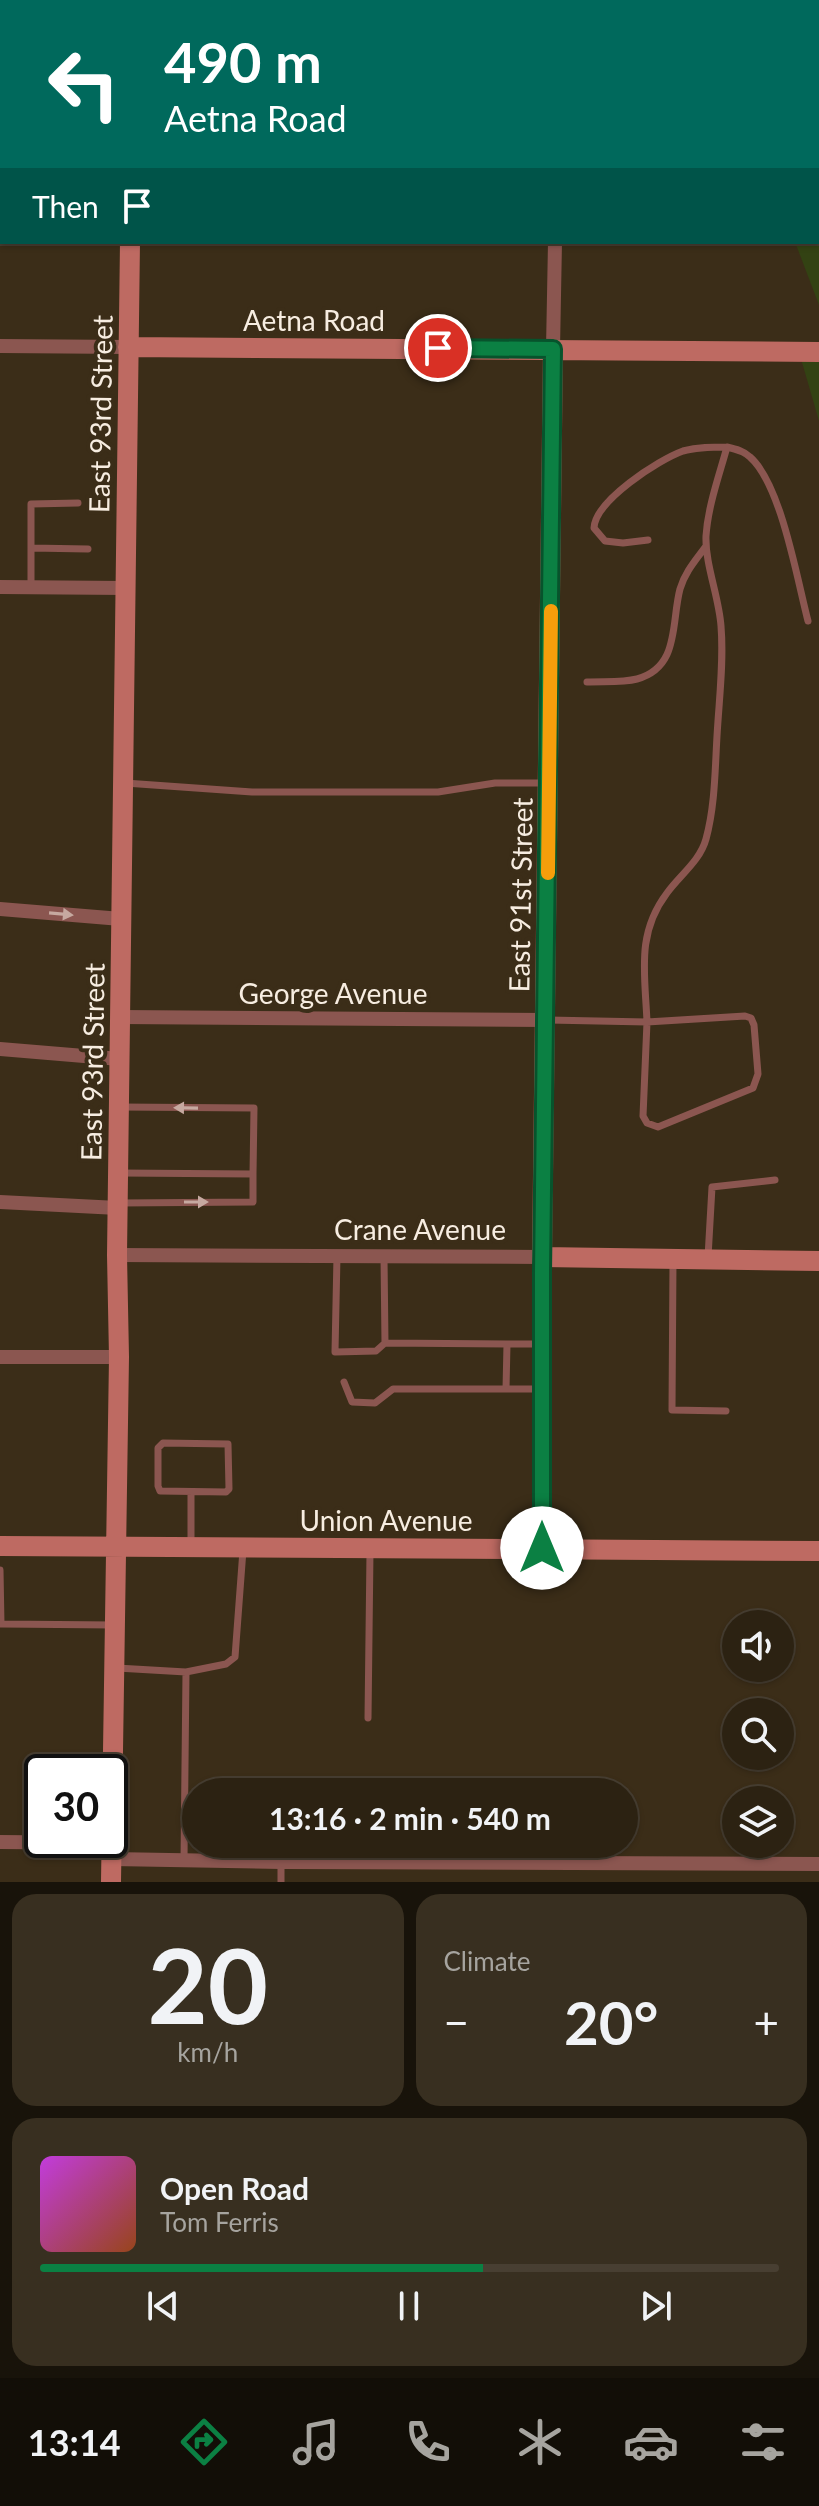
<!DOCTYPE html>
<html lang="en">
<head>
<meta charset="utf-8">
<style>
  :root { --surface:#2c2212; --page:#382f20; --text:#f1f3f6; --muted:#a6a49f; --line:#483f32; --accent:#0b8043 }
  body { margin:0; font-family:Lato,sans-serif; background:var(--page); color:var(--text); height:100vh; display:flex; flex-direction:column; font-size:30px; white-space:nowrap }
  * { box-sizing:border-box; margin:0 }
  p { font-size:26px; color:var(--muted) }
  .icon { flex:none; width:44px; height:44px; fill:none; stroke:currentColor; stroke-width:2; stroke-linecap:round; stroke-linejoin:round }
  .map { position:relative; height:1882px; overflow:hidden }
  .sheet { display:flex; flex-direction:column; gap:12px; padding:12px; background:#18130a; flex:1 }
  .sheet>* { flex:none }
  .top-card { position:absolute; left:0px; top:0px; width:820px; height:244px; box-shadow:0 2px 6px #0004,0 0 0 2px var(--line); background:#00695c; color:#fff; overflow:hidden }
  .controls { position:absolute; left:722px; top:1610px; display:grid; gap:16px }
  .controls a { display:grid; place-items:center; width:72px; height:72px; border-radius:50%; background:var(--surface); box-shadow:0 2px 6px #0004,0 0 0 2px var(--line); font-size:40px }
  .speed { position:absolute; left:24px; top:1754px; display:flex; gap:16px; font-size:40px; font-weight:700; text-align:center }
  .speed>* { display:grid; place-content:center; width:104px; height:104px; border-radius:50%; background:var(--surface); box-shadow:0 2px 6px #0004,0 0 0 2px var(--line); line-height:1 }
  .speed .limit { border:4px solid #111; border-radius:12px; background:#fff; color:#111 }
  .pin { position:absolute; display:grid; place-items:center; width:68px; height:68px; color:#fff; margin:-34px; border:4px solid #fff; border-radius:50%; box-shadow:0 2px 8px #0007 }
  .me { position:absolute; width:88px; margin:-44px; rotate:0deg; stroke-linejoin:round; filter:drop-shadow(0 0 6px #0008) }
  .turn { display:flex; align-items:center; gap:28px; height:168px; padding:0 32px; font-size:36px }
  .turn .icon { width:104px; height:104px; stroke-width:2.5 }
  .turn b { display:block; font-size:56px; line-height:68px }
  .then { display:flex; align-items:center; height:76px; padding:0 32px; background:#0003; gap:16px; font-size:30px }
  .big { font-size:60px; font-weight:700; line-height:1.1 }
  .sheet .tile { flex:1; display:flex; flex-direction:column; justify-content:center; gap:12px; min-width:0; padding:0 28px; border-radius:24px; background:var(--page) }
  .sheet .dial { align-items:center; gap:0 }
  .dial b { font-size:104px; line-height:1 }
  .song { display:flex; align-items:center; gap:24px }
  .cover { width:96px; height:96px; border-radius:12px; background:linear-gradient(135deg,hsl(290 70% 55%),hsl(20 70% 35%)) }
  .played { height:8px; border-radius:4px; background:linear-gradient(90deg,var(--accent) 60%,var(--line) 60%) }
  .keys { display:flex; justify-content:space-around; direction:ltr }
  .heat { display:flex; justify-content:space-between; align-items:center; font-size:44px; direction:ltr }
  .sheet .tiles { flex:1; display:grid; gap:12px; grid-template-columns:1fr 1fr }
  .tile:last-child { grid-column:span 2 }
  .trip { position:absolute; left:182px; top:1778px; width:456px; height:80px; border-radius:40px; background:var(--surface); box-shadow:0 2px 6px #0004,0 0 0 2px var(--line); font-weight:700; line-height:80px; text-align:center }
  .dock { display:flex; height:128px; justify-content:space-around; align-items:center; background:#120e07; color:var(--muted) }
  .dock .icon { width:56px; height:56px }
  .dock .active { color:var(--accent) }
  .dock b { font-size:36px; color:var(--text) }
  .map>svg:first-child { display:block }
  .green { fill:#334213 }
  .lines { fill:none; stroke-linecap:round; stroke-linejoin:round }
  .lane { stroke:#8b5650; stroke-width:7 }
  .street { stroke:#8b5650; stroke-width:14 }
  .secondary { stroke:#be6a62; stroke-width:20 }
  .oneway { fill:#c6a9a0 }
  .route-casing { stroke:#07532c; stroke-width:20 }
  .route { stroke:#0b8043; stroke-width:14 }
  .slow { stroke:#f59e0b; stroke-width:14 }
  .labels { text-anchor:middle; dominant-baseline:central; stroke-width:8; stroke-linejoin:round; paint-order:stroke }
  .street-label { font-size:28px; fill:#f7ede1; stroke:#3b2d18 }
</style>
</head>
<body>
<div class="map">
<svg width="819" height="1882" viewBox="0 0 819 1882">
  <rect width="100%" height="100%" fill="#3b2d18"/>
  <path class="green" d="M734,0h85v305l-24,-63h23v-240z
    M799,352h20v69z"/>
  <g class="lines">
    <path class="lane" d="M727,447c9,2 17,4 23,10 31,27 47,122 58,164
      M31,548l57,1
      M31,587v-83l47,-1
      M587,682c16,-1 35,1 50,-3 43,-12 34,-56 43,-90 5,-17 15,-28 26,-43
      M125,783l127,9h186l57,-9h49
      M745,1016l6,2 3,7 4,49 -5,14 -95,39 -11,-4 -4,-7 4,-94z
      M548,1020l99,2c-2,-49 -11,-88 20,-129 13,-18 33,-32 39,-54 9,-33 9,-69 11,-103 2,-36 7,-74 4,-110 -2,-29 -16,-62 -15,-90 2,-30 13,-60 21,-89 -15,0 -29,0 -44,4 -25,9 -88,50 -89,77l11,13 18,2 25,-3
      M120,1107l134,1 -1,66 -133,-1
      M120,1203l133,-1v-28
      M337,1256l-2,96 41,-1 9,-8 122,1
      M384,1257l1,86
      M708,1257l4,-70 63,-7
      M673,1261l-1,149 54,1
      M344,1382l8,20 23,1 18,-14h149
      M506,1389l1,-45h34
      M163,1443l65,1 1,45 -3,3 -66,-1 -2,-5v-38z
      M191,1492v54
      M0,1570l1,54 113,1
      M117,1668l69,4 -2,188
      M186,1672l40,-8 9,-7 8,-107
      M368,1718l2,-166
      M281,1862v20"/>
    <path class="street" d="M557,2v-2
      M0,97h2
      M0,346l128,1
      M553,349l2,-107
      M0,587l126,1
      M0,909l121,10
      M120,1017l426,3
      M0,1049l120,10
      M0,1202l118,6
      M117,1255l425,2v291
      M0,1357h119
      M0,1842l112,1
      M112,1859l169,3 538,2"/>
    <path class="secondary" d="M133,2v-2
      M128,347l691,5
      M553,349l-11,908 277,4
      M0,1546l819,5
      M111,1882l8,-525 -2,-102 13,-1013"/>
  </g>
  <defs><path id="oneway-solid" d="M-6-.8H1V-3.2L6.5 0L1 3.2V.8H-6Z" transform="scale(2)"/></defs>
  <g class="oneway">
    <use href="#oneway-solid" transform="translate(61 914) rotate(5)"/>
    <use href="#oneway-solid" transform="translate(186 1108) rotate(-179)"/>
    <use href="#oneway-solid" transform="translate(196 1202)"/>
  </g>
  <g class="lines">
    <g class="route-casing">
      <path id="route" d="M438,348l115,1 -11,924v275"/>
    </g>
    <use href="#route" class="route"/>
    <path class="slow" d="M548,873l3,-262"/>
  </g>
  <g class="labels">
    <g class="street-label">
      <text x="314" y="320">Aetna Road</text>
      <text transform="translate(100 414) rotate(-89)">East 93rd Street</text>
      <text transform="translate(520 895) rotate(-89)">East 91st Street</text>
      <text x="333" y="993">George Avenue</text>
      <text transform="translate(92 1062) rotate(-89)">East 93rd Street</text>
      <text x="420" y="1229">Crane Avenue</text>
      <text x="386" y="1520">Union Avenue</text>
    </g>
  </g>
</svg>
<div class="controls">
<a><svg class="icon" aria-label="sound" viewBox="0 0 24 24"><path d="M4 9h4l5-4v14l-5-4H4zM17 9q2 3 0 6"/></svg></a>
<a><svg class="icon" aria-label="search" viewBox="0 0 24 24"><circle cx="10" cy="10" r="6"/><path d="M15 15l6 6"/></svg></a>
<a><svg class="icon" aria-label="layers" viewBox="0 0 24 24"><path d="M12 4l9 5-9 5-9-5zM3 14l9 5 9-5"/></svg></a>
</div>
<div class="speed"><div class="limit">30</div></div>
<div class="pin" style="left:438px;top:348px;background:#d93025"><svg class="icon" aria-label="arrive" viewBox="0 0 24 24"><path d="M6 21V4h12l-3 4 3 4H6"/></svg></div>
<svg class="me" style="left:542px;top:1548px" viewBox="-20 -20 40 40"><circle r="19" fill="#fff"/><path d="M0-13L10 11 0 6-10 11z" fill="#0b8043"/></svg>
<div class="trip">13:16 · 2 min · 540 m</div>
<div class="top-card">
<div class="turn"><svg class="icon" aria-label="left" viewBox="0 0 24 24"><path d="M17 20v-9H6M10 6l-5 5 5 5"/></svg><div><b>490 m</b>Aetna Road</div></div>
<div class="then">Then<svg class="icon" aria-label="arrive" viewBox="0 0 24 24"><path d="M6 21V4h12l-3 4 3 4H6"/></svg></div>
</div>
</div>
<section class="sheet">
<div class="tiles">
<div class="tile dial"><b>20</b><p>km/h</p></div>
<div class="tile"><p>Climate</p>
<div class="heat"><a>−</a><b class="big">20°</b><a>+</a></div>
</div>
<div class="tile">
<div class="song"><i class="cover"></i><div><b>Open Road</b><p>Tom Ferris</p></div></div>
<div class="played"></div>
<div class="keys"><svg class="icon" aria-label="previous" viewBox="0 0 24 24"><path d="M18 5L8 12l10 7zM5 5v14"/></svg><svg class="icon" aria-label="pause" viewBox="0 0 24 24"><path d="M8 5v14M16 5v14"/></svg><svg class="icon" aria-label="next" viewBox="0 0 24 24"><path d="M6 5l10 7-10 7zM19 5v14"/></svg></div>
</div>
</div>
</section>
<nav class="dock">
<b>13:14</b>
<svg class="icon active" aria-label="directions" viewBox="0 0 24 24"><path d="M12 3l9 9-9 9-9-9zM9 14v-3h6M13 9l2 2-2 2"/></svg>
<svg class="icon" aria-label="music" viewBox="0 0 24 24"><path d="M9 18V5l10-2v13"/><circle cx="6" cy="18" r="3"/><circle cx="16" cy="16" r="3"/></svg>
<svg class="icon" aria-label="phone" viewBox="0 0 24 24"><path d="M5 4h4l2 5-3 2q2 4 5 5l2-3 5 2v4C11 20 4 13 5 4z"/></svg>
<svg class="icon" aria-label="climate" viewBox="0 0 24 24"><path d="M12 3v18M4 7l16 10M4 17L20 7"/></svg>
<svg class="icon" aria-label="car" viewBox="0 0 24 24"><path d="M5 17H2v-5l4-1 3-4h7l3 4 3 1v5h-3M9 17h6M6 11h13"/><circle cx="7" cy="17" r="2"/><circle cx="17" cy="17" r="2"/></svg>
<svg class="icon" aria-label="filters" viewBox="0 0 24 24"><path d="M4 7h16M4 17h16"/><circle cx="9" cy="7" r="2"/><circle cx="15" cy="17" r="2"/></svg>
</nav>
</body>
</html>
